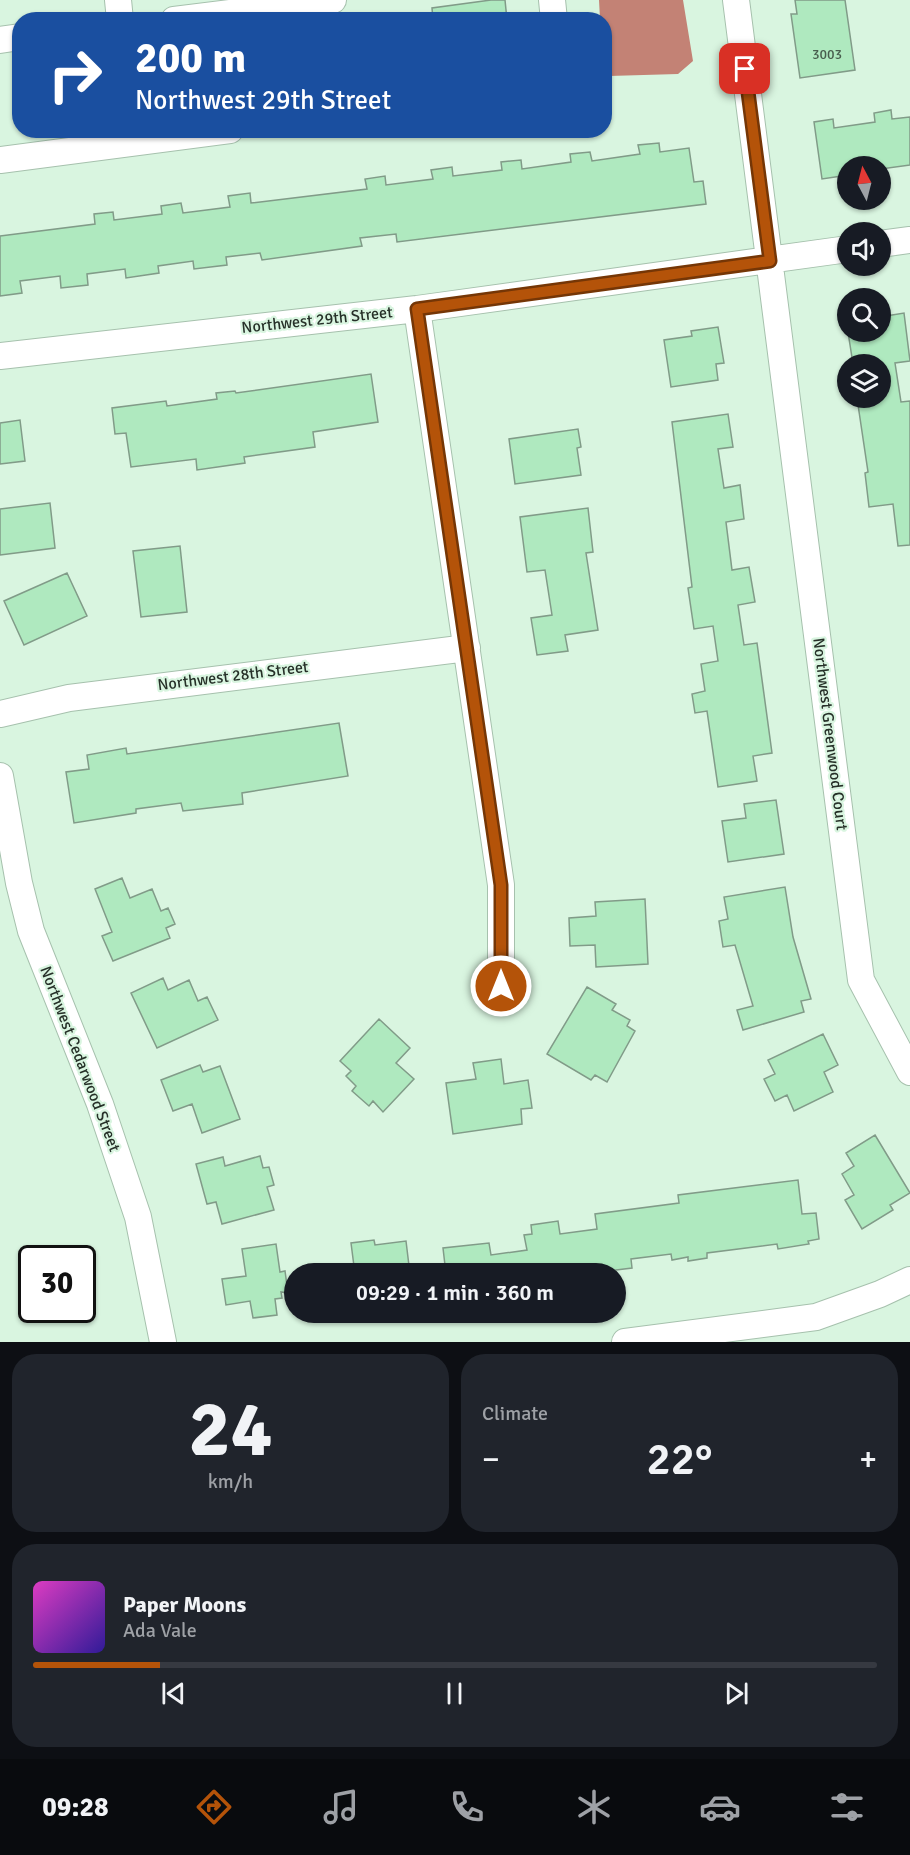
<!DOCTYPE html>
<html lang="en">
<head>
<meta charset="utf-8">
<style>
  :root { --surface:#171b24; --page:#20242c; --text:#f1f3f6; --muted:#9ea1a6; --line:#363941; --accent:#b45309 }
  body { margin:0; font-family:Signika,sans-serif; background:var(--page); color:var(--text); height:100vh; display:flex; flex-direction:column; font-size:22px; white-space:nowrap }
  * { box-sizing:border-box; margin:0 }
  p { font-size:20px; color:var(--muted) }
  .icon { flex:none; width:33px; height:33px; fill:none; stroke:currentColor; stroke-width:2; stroke-linecap:round; stroke-linejoin:round }
  .map { position:relative; height:1342px; overflow:hidden }
  .details { display:flex; flex-direction:column; gap:12px; padding:12px; background:#0d0f14; flex:1 }
  .details>* { flex:none }
  .top-card { position:absolute; left:12px; top:12px; width:600px; height:126px; border-radius:24px; box-shadow:0 2px 4px #0004; background:#1a4fa0; color:#fff; overflow:hidden }
  .needle { width:39px; rotate:353deg }
  .tools { position:absolute; left:837px; top:156px; display:grid; gap:12px }
  .tools a { display:grid; place-items:center; width:54px; height:54px; border-radius:50%; background:var(--surface); box-shadow:0 2px 4px #0004; font-size:30px }
  .speed { position:absolute; left:18px; top:1245px; display:flex; gap:12px; font-size:30px; font-weight:700; text-align:center }
  .speed>* { display:grid; place-content:center; width:78px; height:78px; border-radius:50%; background:var(--surface); box-shadow:0 2px 4px #0004; line-height:1 }
  .speed .limit { border:3px solid #111; border-radius:9px; background:#fff; color:#111 }
  .pin { position:absolute; display:grid; place-items:center; width:51px; height:51px; color:#fff; margin:-26px; border-radius:12px; box-shadow:0 3px 9px #0006 }
  .me { position:absolute; width:66px; margin:-33px; rotate:0deg; stroke-linejoin:round; filter:drop-shadow(0 0 4px #0008) }
  .turn { display:flex; align-items:center; gap:21px; height:126px; padding:0 24px; font-size:27px }
  .turn .icon { width:78px; height:78px; stroke-width:2.5 }
  .turn b { display:block; font-size:42px; line-height:51px }
  .big { font-size:45px; font-weight:600; line-height:1.1 }
  .details .card { flex:1; display:flex; flex-direction:column; justify-content:center; gap:9px; min-width:0; padding:0 21px; border-radius:24px; background:var(--page) }
  .details .dial { align-items:center; gap:0 }
  .dial b { font-size:78px; line-height:1 }
  .song { display:flex; align-items:center; gap:18px }
  .cover { width:72px; height:72px; border-radius:9px; background:linear-gradient(135deg,hsl(310 70% 55%),hsl(250 70% 35%)) }
  .played { height:6px; border-radius:3px; background:linear-gradient(90deg,var(--accent) 15%,var(--line) 15%) }
  .keys { display:flex; justify-content:space-around; direction:ltr }
  .heat { display:flex; justify-content:space-between; align-items:center; font-size:33px; direction:ltr }
  .details .tiles { flex:1; display:grid; gap:12px; grid-template-columns:1fr 1fr }
  .card:last-child { grid-column:span 2 }
  .trip { position:absolute; left:284px; top:1263px; width:342px; height:60px; border-radius:30px; background:var(--surface); box-shadow:0 2px 4px #0004; font-weight:600; line-height:60px; text-align:center }
  .dock { display:flex; height:96px; justify-content:space-around; align-items:center; background:#090b0e; color:var(--muted) }
  .dock .icon { width:42px; height:42px }
  .dock .on { color:var(--accent) }
  .dock b { font-size:27px; color:var(--text) }
  .map>svg:first-child { display:block }
  .water { fill:#c38275 }
  .building { fill:#afe9bf; stroke:#819b88; stroke-width:1.5 }
  .lines { fill:none; stroke-linecap:round; stroke-linejoin:round }
  .street-casing { stroke:#a6c1ad; stroke-width:28 }
  .street { stroke:#fff; stroke-width:26 }
  .route-casing { stroke:#753606; stroke-width:15 }
  .route { stroke:#b45309; stroke-width:10 }
  .labels { text-anchor:middle; dominant-baseline:central; stroke-width:4.5; stroke-linejoin:round; paint-order:stroke }
  .number-label { font-size:14px; fill:#485e4e }
  .street-label { font-size:16px; fill:#263028; stroke:#d9f5e0 }
</style>
</head>
<body>
<div class="map">
<svg width="910" height="1342" viewBox="0 0 910 1342">
  <rect width="100%" height="100%" fill="#d9f5e0"/>
  <path class="water" d="M599,0h84l10,61 -15,13 -69,2 -4,-5 -1,-51 -4,-1z"/>
  <path class="building" d="M491,0h14l2,20h-74l-1,-12z
    M795,0h50l10,70 -55,8 -9,-64h6z
    M891,110l1,9 18,-2v48l-29,4 -1,-3h-32v9l-26,4 -8,-57 19,-3 1,9 41,-6 -1,-9z
    M659,143l1,9 29,-4 5,34 9,-1 3,23 -309,38 -1,-8 -36,4 2,8 -100,14 -2,-7 -34,4 1,8 -33,4 -1,-8 -35,5 1,7 -33,5 -1,-9 -38,5 1,11 -27,3 -1,-12 -40,5 2,12 -22,3v-60l95,-12 -1,-10 19,-2 1,8 48,-6 -1,-8 20,-3 2,10 47,-6 -2,-11 22,-3 1,10 116,-14 -2,-10 20,-3 1,9 47,-6 -2,-9 21,-3 1,9 49,-6 -1,-8 20,-2 1,9 49,-7 -1,-8 20,-2 2,9 48,-7 -2,-9z
    M904,313l6,48 -15,2 6,39 9,-1v144l-12,1 -5,-42 -24,3 -4,-34 3,-1 -11,-74h23v-34h-27l-5,-32h32v-15z
    M718,327l6,36 -8,1 2,16 -47,7 -7,-47 28,-4 -1,-5z
    M371,374l7,48 -65,10 2,15 -71,10 1,6 -48,7 -1,-11 -65,8 -5,-34 -11,1 -3,-26 54,-7 1,5 50,-7 -1,-6 19,-2 1,2z
    M728,414l5,33 -15,2 6,39 16,-3 4,34 -18,3 6,48 17,-3 6,35 -17,3 6,40 13,-2 15,110 -19,3 4,25 -39,6 -11,-76 -12,2 -3,-19 13,-3 -4,-27 17,-3 -5,-35 -19,3 -6,-41 4,-1 -20,-165z
    M20,420l5,41 -25,3v-41z
    M578,429l3,18 -4,1 4,27 -66,9 -6,-45z
    M50,503l5,45 -55,7v-46z
    M588,508l5,44 -7,1 12,77 -33,5 3,16 -31,4 -6,-37 21,-3 -7,-45 -18,2 -7,-55z
    M180,546l7,66 -46,5 -8,-66z
    M67,573l20,43 -63,29 -20,-44z
    M339,723l9,53 -106,17 1,11 -60,7 -2,-8 -45,6v4l-62,10 -8,-51 23,-3 -2,-14 39,-7 1,6z
    M776,800l8,54 -56,8 -6,-41 24,-3 -2,-14z
    M122,878l8,20 22,-9 9,22 7,-3 7,16 -9,4 4,10 -57,23 -11,-25 10,-4 -17,-43z
    M785,887l8,50 18,62 -10,2 3,11 -61,18 -6,-20 16,-4 -18,-61 -12,2 -4,-26 9,-2 -4,-22z
    M645,899l3,65 -52,3 -1,-22 -25,1 -1,-28 27,-2 -1,-14z
    M163,978l5,12 21,-10 9,21 9,-4 11,23 -61,28 -26,-55z
    M587,987l29,17 -4,6 18,10 -3,6 8,5 -28,51 -12,-7 -4,5 -44,-26z
    M379,1019l31,29 -14,15 18,16 -31,33 -10,-11 -4,5 -17,-15 4,-5 -10,-10 5,-5 -11,-10z
    M823,1034l15,31 -14,7 9,20 -39,19 -7,-16 -12,6 -11,-22 11,-5 -7,-14z
    M501,1059l3,25 24,-4 4,28 -11,1 1,15 -69,10 -7,-51 30,-4 -3,-16z
    M200,1065l3,7 17,-6 20,53 -38,14 -10,-29 -19,7 -12,-31z
    M875,1135l35,58 -20,12 3,5 -31,19 -17,-29 9,-5 -12,-21 12,-8 -8,-13z
    M260,1156l3,12 6,-1 5,18 -7,2 7,23 -52,14 -6,-22 -9,2 -11,-40 27,-7 2,9z
    M798,1180l4,34 14,-1 3,26 -11,2 1,3 -31,5 -1,-5 -70,9v5l-19,3v-4l-16,3 -1,-6 -40,5 1,9 -24,3 -1,-4 -12,1 -1,-2 -44,8h-104l-3,-26 46,-5 2,12 36,-5 -3,-15 8,-1 -1,-9 27,-4 2,13 37,-5 -2,-15 84,-11 -1,-8z
    M374,1240l1,5 31,-4 4,33h-55l-4,-31z
    M276,1244l4,28 5,-1 3,22 -7,-1 1,6 -7,1 2,16 -24,3 -3,-17 -24,4 -4,-26 24,-3 -4,-27z"/>
  <g class="lines">
    <g class="street-casing">
      <path id="street" d="M118,0l2,20
        M552,0l2,20
        M736,0l125,980 49,92
        M174,20l159,-20
        M0,40l20,-3
        M0,160l230,-30
        M880,244l30,-4
        M417,309l84,576v101
        M0,356l417,-47 431,-60
        M0,714l69,-16 398,-50
        M0,776l19,107 12,48 69,173 38,113 25,125
        M625,1342l191,-25 64,-23 30,-14"/>
    </g>
    <use href="#street" class="street"/>
  </g>
  <g class="lines">
    <g class="route-casing">
      <path id="route" d="M501,986v-101l-84,-576 353,-48 -25,-192"/>
    </g>
    <use href="#route" class="route"/>
  </g>
  <g class="labels">
    <g class="number-label">
      <text x="827" y="54">3003</text>
    </g>
    <g class="street-label">
      <text transform="translate(317 320) rotate(-6)">Northwest 29th Street</text>
      <text transform="translate(233 676) rotate(-7)">Northwest 28th Street</text>
      <text transform="translate(830 734) rotate(83)">Northwest Greenwood Court</text>
      <text transform="translate(80 1059) rotate(69)">Northwest Cedarwood Street</text>
    </g>
  </g>
</svg>
<div class="tools">
<a><svg class="needle" viewBox="-14 -14 28 28"><path d="M0-13l5 13h-10z" fill="#e53935"/><path d="M0 13l5-13h-10z" fill="#9ea1a6"/></svg></a>
<a><svg class="icon" aria-label="sound" viewBox="0 0 24 24"><path d="M4 9h4l5-4v14l-5-4H4zM17 9q2 3 0 6"/></svg></a>
<a><svg class="icon" aria-label="search" viewBox="0 0 24 24"><circle cx="10" cy="10" r="6"/><path d="M15 15l6 6"/></svg></a>
<a><svg class="icon" aria-label="layers" viewBox="0 0 24 24"><path d="M12 4l9 5-9 5-9-5zM3 14l9 5 9-5"/></svg></a>
</div>
<div class="speed"><div class="limit">30</div></div>
<div class="pin" style="left:745px;top:69px;background:#d93025"><svg class="icon" aria-label="arrive" viewBox="0 0 24 24"><path d="M6 21V4h12l-3 4 3 4H6"/></svg></div>
<svg class="me" style="left:501px;top:986px" viewBox="-20 -20 40 40"><circle r="17" fill="#b45309" stroke="#fff" stroke-width="3"/><path d="M0-11L8 9 0 5-8 9z" fill="#fff"/></svg>
<div class="trip">09:29 · 1 min · 360 m</div>
<div class="top-card">
<div class="turn"><svg class="icon" aria-label="right" viewBox="0 0 24 24"><path d="M7 20v-9h11M14 6l5 5-5 5"/></svg><div><b>200 m</b>Northwest 29th Street</div></div>
</div>
</div>
<section class="details">
<div class="tiles">
<div class="card dial"><b>24</b><p>km/h</p></div>
<div class="card"><p>Climate</p>
<div class="heat"><a>−</a><b class="big">22°</b><a>+</a></div>
</div>
<div class="card">
<div class="song"><i class="cover"></i><div><b>Paper Moons</b><p>Ada Vale</p></div></div>
<div class="played"></div>
<div class="keys"><svg class="icon" aria-label="previous" viewBox="0 0 24 24"><path d="M18 5L8 12l10 7zM5 5v14"/></svg><svg class="icon" aria-label="pause" viewBox="0 0 24 24"><path d="M8 5v14M16 5v14"/></svg><svg class="icon" aria-label="next" viewBox="0 0 24 24"><path d="M6 5l10 7-10 7zM19 5v14"/></svg></div>
</div>
</div>
</section>
<nav class="dock">
<b>09:28</b>
<svg class="icon on" aria-label="directions" viewBox="0 0 24 24"><path d="M12 3l9 9-9 9-9-9zM9 14v-3h6M13 9l2 2-2 2"/></svg>
<svg class="icon" aria-label="music" viewBox="0 0 24 24"><path d="M9 18V5l10-2v13"/><circle cx="6" cy="18" r="3"/><circle cx="16" cy="16" r="3"/></svg>
<svg class="icon" aria-label="phone" viewBox="0 0 24 24"><path d="M5 4h4l2 5-3 2q2 4 5 5l2-3 5 2v4C11 20 4 13 5 4z"/></svg>
<svg class="icon" aria-label="climate" viewBox="0 0 24 24"><path d="M12 3v18M4 7l16 10M4 17L20 7"/></svg>
<svg class="icon" aria-label="car" viewBox="0 0 24 24"><path d="M5 17H2v-5l4-1 3-4h7l3 4 3 1v5h-3M9 17h6M6 11h13"/><circle cx="7" cy="17" r="2"/><circle cx="17" cy="17" r="2"/></svg>
<svg class="icon" aria-label="filters" viewBox="0 0 24 24"><path d="M4 7h16M4 17h16"/><circle cx="9" cy="7" r="2"/><circle cx="15" cy="17" r="2"/></svg>
</nav>
</body>
</html>
